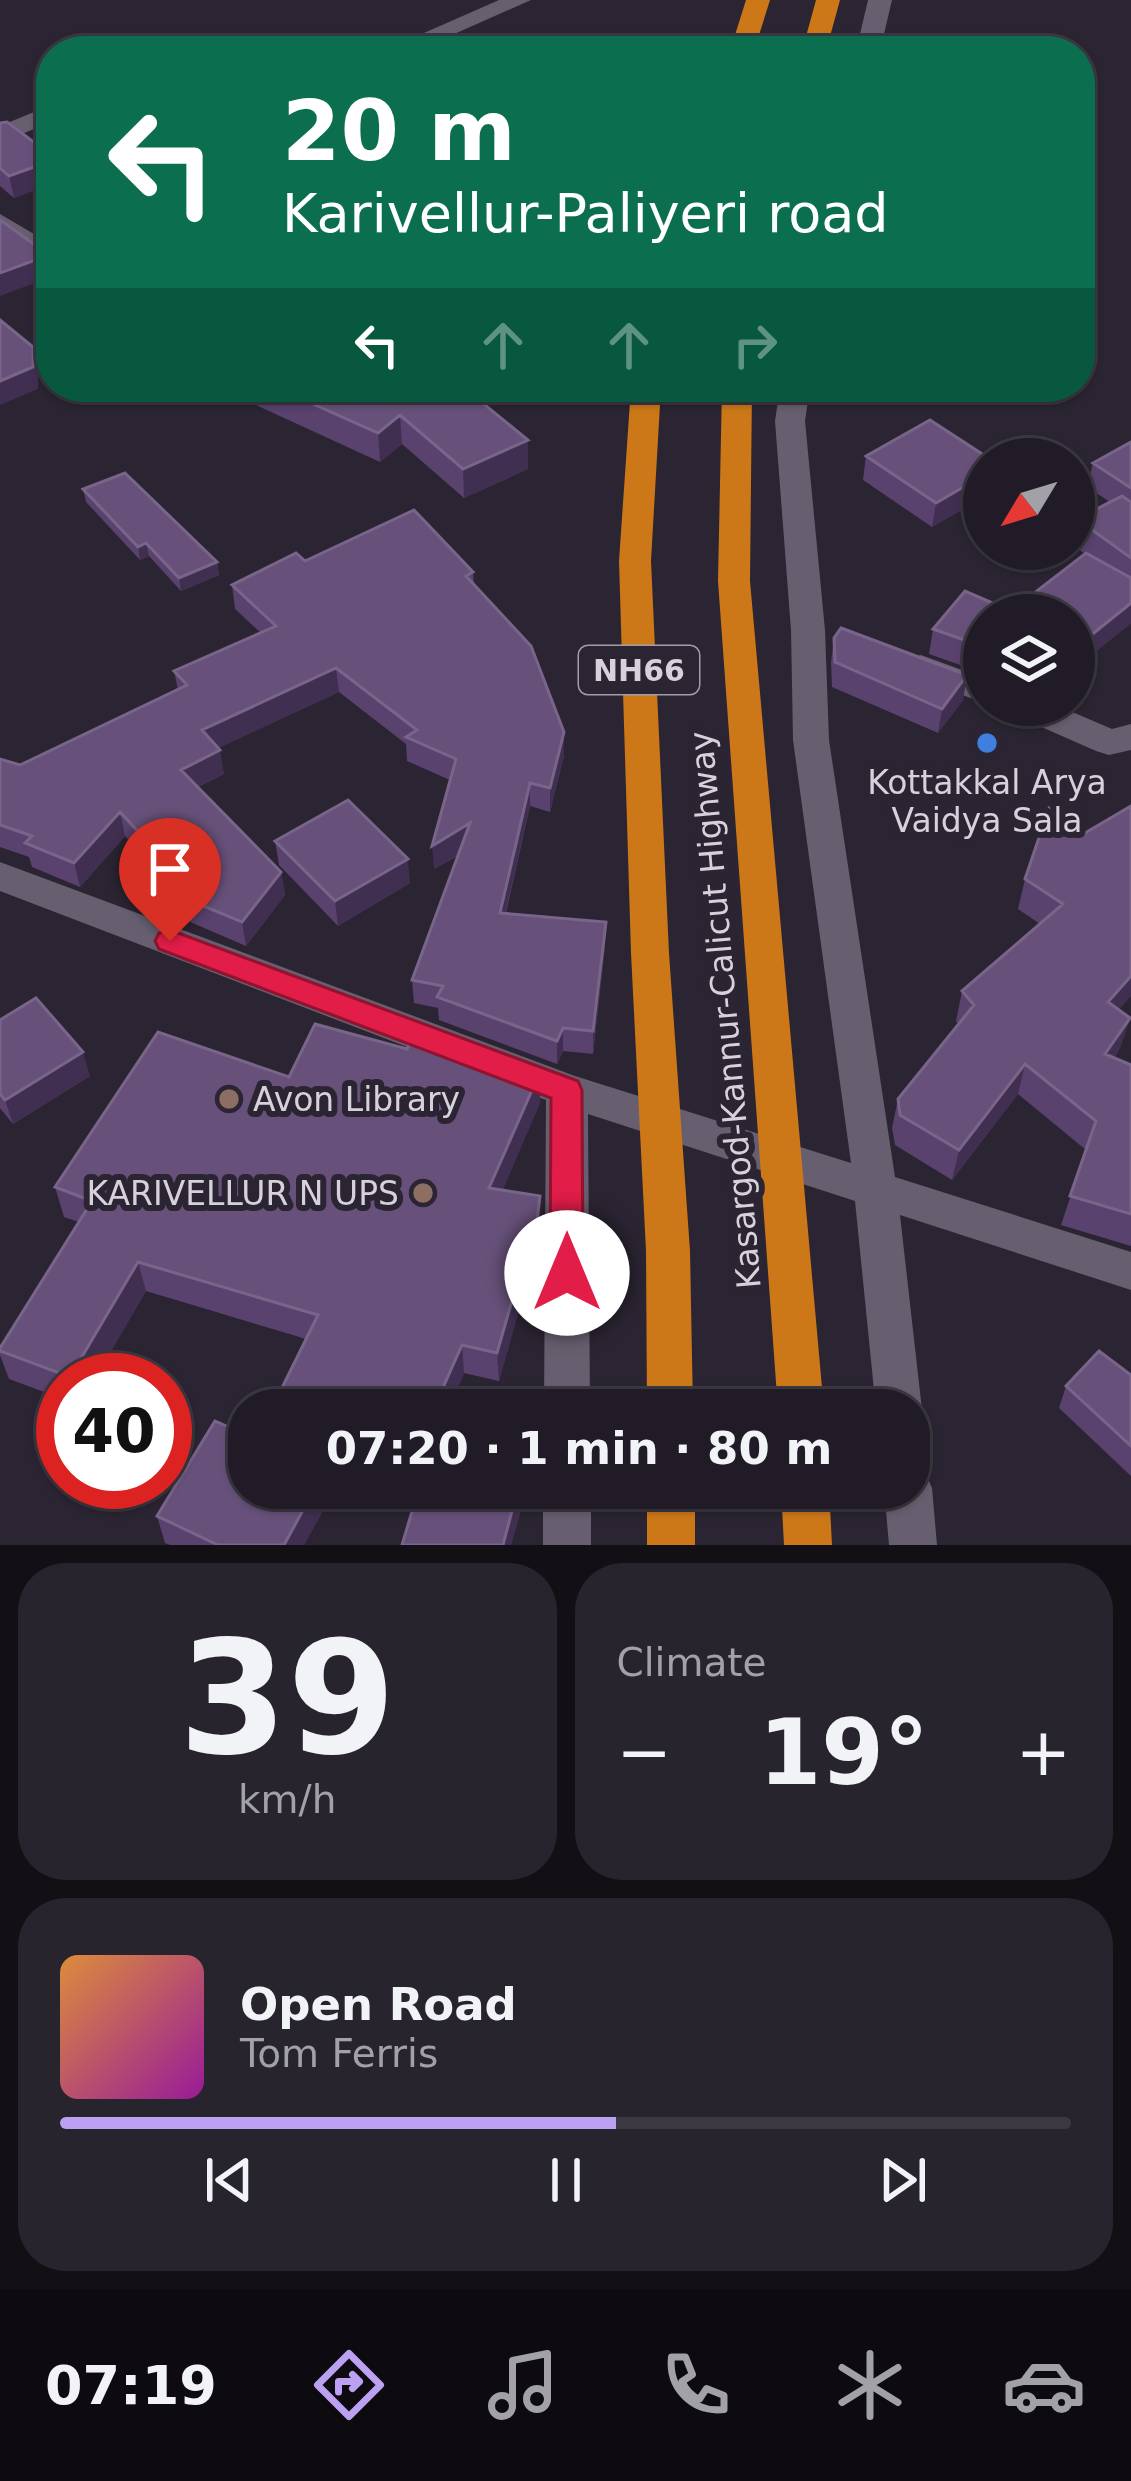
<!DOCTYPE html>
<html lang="en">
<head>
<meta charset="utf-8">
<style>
  :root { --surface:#201b26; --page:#28242e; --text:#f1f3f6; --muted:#a2a1a7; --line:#3d3943; --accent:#bca0f2 }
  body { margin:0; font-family:"DejaVu Sans",sans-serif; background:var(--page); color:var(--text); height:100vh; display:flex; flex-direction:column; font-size:45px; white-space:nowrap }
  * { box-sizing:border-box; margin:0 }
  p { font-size:39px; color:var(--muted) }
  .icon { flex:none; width:66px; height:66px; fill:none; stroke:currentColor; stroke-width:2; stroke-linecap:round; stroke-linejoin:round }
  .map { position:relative; height:1545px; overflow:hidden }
  .drawer { display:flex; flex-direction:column; gap:18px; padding:18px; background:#120f15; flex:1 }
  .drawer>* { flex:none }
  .guide { position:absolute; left:36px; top:36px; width:1059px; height:366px; border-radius:48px; box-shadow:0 3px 9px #0004,0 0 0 3px var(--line); background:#0b6e4f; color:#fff; overflow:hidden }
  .needle { width:78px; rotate:232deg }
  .controls { position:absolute; left:963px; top:438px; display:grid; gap:24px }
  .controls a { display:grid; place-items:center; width:132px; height:132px; border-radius:50%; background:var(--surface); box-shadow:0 3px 9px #0004,0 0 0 3px var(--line); font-size:60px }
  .speed { position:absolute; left:36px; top:1353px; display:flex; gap:24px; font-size:60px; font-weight:700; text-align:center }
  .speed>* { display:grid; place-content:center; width:156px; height:156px; border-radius:50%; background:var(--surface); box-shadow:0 3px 9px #0004,0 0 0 3px var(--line); line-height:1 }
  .speed .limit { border:18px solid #d22; background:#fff; color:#111 }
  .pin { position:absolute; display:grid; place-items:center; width:102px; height:102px; color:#fff; margin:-123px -51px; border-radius:50% 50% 50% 0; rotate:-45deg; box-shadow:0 0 12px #0007 }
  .pin .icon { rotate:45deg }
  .me { position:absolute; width:132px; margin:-66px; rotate:0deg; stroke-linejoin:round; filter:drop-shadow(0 0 9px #0008) }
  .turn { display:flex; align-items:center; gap:42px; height:252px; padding:0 48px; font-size:54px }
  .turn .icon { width:156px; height:156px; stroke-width:2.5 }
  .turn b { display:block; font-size:84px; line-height:102px }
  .lanes { display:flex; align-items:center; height:114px; padding:0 48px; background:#0003; justify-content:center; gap:60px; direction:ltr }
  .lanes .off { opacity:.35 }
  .big { font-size:90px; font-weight:700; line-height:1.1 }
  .drawer .widget { flex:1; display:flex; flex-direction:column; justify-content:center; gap:18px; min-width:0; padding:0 42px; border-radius:48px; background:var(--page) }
  .drawer .dial { align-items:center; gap:0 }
  .dial b { font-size:156px; line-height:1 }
  .song { display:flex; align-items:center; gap:36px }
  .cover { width:144px; height:144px; border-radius:18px; background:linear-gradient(135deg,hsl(30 70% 55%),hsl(300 70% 35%)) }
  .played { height:12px; border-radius:6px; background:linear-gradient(90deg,var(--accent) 55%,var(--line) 55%) }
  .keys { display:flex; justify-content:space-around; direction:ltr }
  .heat { display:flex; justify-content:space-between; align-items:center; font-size:66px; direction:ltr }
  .drawer .tiles { flex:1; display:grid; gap:18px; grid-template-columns:1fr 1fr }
  .widget:last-child { grid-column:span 2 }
  .trip { position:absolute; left:228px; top:1389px; width:702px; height:120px; border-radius:48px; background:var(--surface); box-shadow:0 3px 9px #0004,0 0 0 3px var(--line); font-weight:700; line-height:120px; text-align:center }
  .dock { display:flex; height:192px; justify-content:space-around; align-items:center; background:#0d0b0f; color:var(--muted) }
  .dock .icon { width:84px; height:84px }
  .dock .selected { color:var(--accent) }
  .dock b { font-size:54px; color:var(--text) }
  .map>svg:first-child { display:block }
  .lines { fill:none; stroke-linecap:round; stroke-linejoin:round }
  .minor { fill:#675f6f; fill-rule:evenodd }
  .highway { fill:#cc7818; fill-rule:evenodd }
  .wall { fill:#59426e }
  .shaded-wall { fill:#412f51 }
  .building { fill:#67517a; stroke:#786589; stroke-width:3 }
  .route { fill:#e11d48; stroke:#92132f; stroke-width:3 }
  .shop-dot { fill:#3f7fe0; stroke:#2b2432; stroke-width:4.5 }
  .education-dot { fill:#8d6e63; stroke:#2b2432; stroke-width:4.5 }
  .labels { text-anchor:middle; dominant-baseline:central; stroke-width:12; stroke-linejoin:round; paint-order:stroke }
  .shield { fill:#2b2432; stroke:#a39da8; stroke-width:3 }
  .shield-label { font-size:30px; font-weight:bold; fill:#d6d1db }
  .poi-label { font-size:33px; fill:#d6d1db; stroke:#2b2432 }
  .street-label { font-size:33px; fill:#d6d1db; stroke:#2b2432 }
</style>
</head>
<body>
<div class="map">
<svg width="1131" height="1545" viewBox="0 0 1131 1545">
  <rect width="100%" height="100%" fill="#2b2432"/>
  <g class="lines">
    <path class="minor" d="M499,0h32l-115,51h-33z
      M868,0h24l-12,51h-24z
      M51,105v17l-51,21v-17z
      M0,214l51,30v20l-51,-30z
      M780,387h30l-5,34 20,209 4,110 66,437 236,75v38l-231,-75 22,195 -7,15 -6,3v-18h-33l-21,-209 -267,-87 2,296h-46l2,-310 -546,-209v-29l575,214 276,87 -58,-423 -2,-110 -16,-209z
      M921,655l63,23v25l-75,-28 -5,-8 5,-8z
      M1007,705h49l56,24 19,-5v26l-22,5 -13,-4 -84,-37z
      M909,1466l16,6 7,16 5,57h-48l-5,-57h25z
      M543,1488h48v57h-48z"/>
    <path class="highway" d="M746,0h24l-16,51h-24z
      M816,0h24l-14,51h-24z
      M631,387h30l-10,174 18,392 21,298 3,159h-46l-1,-159 -15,-298 -12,-392z
      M722,387h30l-2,194 74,829h-46l-60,-829z
      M647,1488h48v57h-48z
      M781,1488h48l3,57h-48z"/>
  </g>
  <path class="wall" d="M0,123l51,32v29l-37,14 -14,-12z
    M229,387h234l65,53v29l-64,29 -62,-54 -22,18 -122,-56z
    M1131,442v181l-57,46v-54h-90l-1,58 -54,-19 4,-25 32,-38 46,20 74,-57 -11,-8 3,-27 33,-17 -23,-15 6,-24z
    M866,456l118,3v38l-52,30 -69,-47z
    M83,489l134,73 2,13 -38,16 -32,-35 -9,4 -54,-58z
    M305,561l168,11 1,12 90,172 -14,56 -20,-6 -24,107 99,33 -12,108 -30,-3 -6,13 -118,-44 -1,-12 -24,-5 -2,-23 47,-125 -25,14 16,-89 -43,-19 -1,-17 -67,-52 -121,56 6,26 -26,13 83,85 4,23 -39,51 -72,-31 -5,-23 4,-4 -48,-52 -45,51 -48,-20 -3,-10 -29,-10v-88l20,6 158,-75 -4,-19 87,-38 -26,-24 -3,-24z
    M834,638l133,37 -4,25 -25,33 -106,-46 -1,-25z
    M1049,808l70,202 11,8 -10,30 -6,10 17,7v181l-70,-21 25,-75 -68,-56 -66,86 -57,-35 -3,-17 6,-29 60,-75 -2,-3 6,-30 78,-67 -22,-15 7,-30z
    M275,841l135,42 -72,43 -59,-61z
    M0,1020l90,56 -77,48 -13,-16z
    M407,1049l133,23v31l-38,87 39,35 -9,65 -7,-2 -26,93 -35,-8 -16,37h-177l35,-71 -160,-48 -52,89h-31v19l-54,-20 -9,-24v-7l79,-126 -15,-5 -9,-30 234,-110z
    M1131,1375v101l-72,-68 7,-22z
    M249,1488h86l-31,57h-134l-5,-2 -8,-27z
    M392,1488h135l-16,57h-109l14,-48z"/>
  <path class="shaded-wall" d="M51,161v23l-37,14 -5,-22z
    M49,255l2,22 -51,19v-23z
    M33,347l5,21v21l-38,16v-24z
    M400,415l2,29 -22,18 -2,-29z
    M528,440v29l-64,29 -1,-29z
    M984,475v22l-52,30 4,-24z
    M146,543l3,13 -9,4 -2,-13z
    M217,562l2,13 -38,16 -2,-13z
    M1131,603v20l-57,46v-20z
    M336,668l3,24 -133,62 -4,-24z
    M967,675l-4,25 -25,33 4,-24z
    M564,732v24l-14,56v-24z
    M220,750l4,24 -38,19 -5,-23z
    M530,783v23l-30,130v-23z
    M120,812l5,24 -45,51 -6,-24z
    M470,823l1,24 -37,22 -2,-23z
    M408,859l2,24 -72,43 -3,-25z
    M281,872l4,23 -39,51 -4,-24z
    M606,922l-1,24 -12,108v-23z
    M1131,976v20l-32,36 9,-30z
    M1130,1018l-10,30 -24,36 9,-30z
    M563,1028v23l-6,13v-23z
    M83,1052l7,24 -77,48 -8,-24z
    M1025,1064l-7,30 -66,86 7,-30z
    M540,1072v31l-49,115 -2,-30z
    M540,1196l1,29 -9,65v-29z
    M524,1259l1,29 -26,93 -2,-28z
    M138,1262l8,29 -52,89h-23l-1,-3z
    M462,1345l2,28 -16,37h-15z
    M315,1488h20l-31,57h-20z
    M518,1488h9l-16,57h-8z"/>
  <path class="building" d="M7,122l44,33v6l-42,15 -9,-8v-45z
    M0,220l49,35 -49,18z
    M0,320l33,27v20l-33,14z
    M275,387h188l65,53 -65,29 -63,-54 -22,18z
    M930,420l60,39h-6v16l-48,28 -70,-47z
    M1131,442v46l-38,-25z
    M125,473l92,89 -38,16 -33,-35 -8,4 -55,-58z
    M1122,496l9,6v56l-54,-39z
    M414,510l59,62 -7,4 65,70 33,86 -14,56 -20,-5 -30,130 106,9 -13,109 -30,-3 -6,13 -120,-44 6,-11 -31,-6 58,-157 -38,23 24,-87 -50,-22 11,-7 -81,-62 -134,62 18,20 -39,20 100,102 -39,50 -73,-30 12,-14 -61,-66 -46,51 -49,-20 7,-7 -32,-11v-66l20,6 167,-80 -13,-14 102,-45 -44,-41 64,-32 9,8z
    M1086,553l45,25v25l-57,46v-34h-90v32l-51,-18 32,-38 46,20z
    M841,628l126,47 -25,34 -107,-47 -1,-24z
    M348,800l60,59 -73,42 -60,-60z
    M1131,806v170l-23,26 22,16 -25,36 26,11v149l-61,-18 26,-75 -71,-57 -66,86 -59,-35 -2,-16 76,-94 -12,-14 101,-87 -38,-25 24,-71 36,25z
    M36,998l47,54 -78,48 -5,-6v-74z
    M315,1024l92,25 11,-23 122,46 -51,116 51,8 -8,65 -8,-2 -27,94 -35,-8 -29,65h-162l47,-95 -180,-53 -68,115 -70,-26v-3l92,-147 -37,-14 103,-155 131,45z
    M1099,1351l32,24v71l-65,-60z
    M215,1421l34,15v52h66l-31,57h-66l-61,-29z
    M419,1488h99l-15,57h-101z"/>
  <path class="route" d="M170,930l408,151 4,9 1,183 -4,10 -12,5 -12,-5 -5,-10 1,-175 -392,-149 -4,-8 4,-8z"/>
  <circle class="shop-dot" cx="987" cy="743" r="12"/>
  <g class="education-dot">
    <circle cx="229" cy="1099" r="12"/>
    <circle cx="423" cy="1193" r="12"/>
  </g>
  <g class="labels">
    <rect class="shield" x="579" y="646" width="120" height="48" rx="9"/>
    <g class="shield-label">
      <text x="639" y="670">NH66</text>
    </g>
    <g class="poi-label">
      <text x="987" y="782">Kottakkal Arya<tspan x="987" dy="38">Vaidya Sala</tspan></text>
      <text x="253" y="1099" text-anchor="start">Avon Library</text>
      <text x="399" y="1193" text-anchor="end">KARIVELLUR N UPS</text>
    </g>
    <g class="street-label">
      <text transform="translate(725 1010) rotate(-95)">Kasargod-Kannur-Calicut Highway</text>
    </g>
  </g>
</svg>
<div class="controls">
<a><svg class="needle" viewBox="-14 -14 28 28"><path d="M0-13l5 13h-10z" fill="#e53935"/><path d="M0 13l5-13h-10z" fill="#a2a1a7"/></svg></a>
<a><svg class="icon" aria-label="layers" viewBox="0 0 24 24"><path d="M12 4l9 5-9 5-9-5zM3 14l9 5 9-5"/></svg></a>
</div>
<div class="speed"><div class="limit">40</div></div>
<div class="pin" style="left:170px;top:941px;background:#d93025"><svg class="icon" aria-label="arrive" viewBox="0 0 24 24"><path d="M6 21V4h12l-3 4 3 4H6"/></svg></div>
<svg class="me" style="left:567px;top:1273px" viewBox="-20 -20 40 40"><circle r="19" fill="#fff"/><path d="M0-13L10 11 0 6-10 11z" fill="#e11d48"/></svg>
<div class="trip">07:20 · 1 min · 80 m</div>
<div class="guide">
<div class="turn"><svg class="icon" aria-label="left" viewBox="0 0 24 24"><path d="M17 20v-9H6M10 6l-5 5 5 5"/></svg><div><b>20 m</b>Karivellur-Paliyeri road</div></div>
<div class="lanes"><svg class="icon" aria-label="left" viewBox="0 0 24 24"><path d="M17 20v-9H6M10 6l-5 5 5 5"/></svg><svg class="icon off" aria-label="ahead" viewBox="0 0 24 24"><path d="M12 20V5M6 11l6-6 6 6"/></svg><svg class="icon off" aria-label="ahead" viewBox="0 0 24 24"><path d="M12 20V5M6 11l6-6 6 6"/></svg><svg class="icon off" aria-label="right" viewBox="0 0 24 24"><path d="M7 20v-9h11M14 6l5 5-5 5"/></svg></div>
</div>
</div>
<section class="drawer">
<div class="tiles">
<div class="widget dial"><b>39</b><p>km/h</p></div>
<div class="widget"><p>Climate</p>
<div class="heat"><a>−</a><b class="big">19°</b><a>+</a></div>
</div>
<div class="widget">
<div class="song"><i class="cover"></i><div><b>Open Road</b><p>Tom Ferris</p></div></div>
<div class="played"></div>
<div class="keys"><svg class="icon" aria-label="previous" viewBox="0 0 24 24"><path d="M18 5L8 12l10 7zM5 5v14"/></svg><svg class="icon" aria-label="pause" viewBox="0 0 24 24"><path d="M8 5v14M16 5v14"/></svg><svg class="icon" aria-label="next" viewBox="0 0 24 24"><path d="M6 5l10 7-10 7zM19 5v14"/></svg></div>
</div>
</div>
</section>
<nav class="dock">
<b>07:19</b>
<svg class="icon selected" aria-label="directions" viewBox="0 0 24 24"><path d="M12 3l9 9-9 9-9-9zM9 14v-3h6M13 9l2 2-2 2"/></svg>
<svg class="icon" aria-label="music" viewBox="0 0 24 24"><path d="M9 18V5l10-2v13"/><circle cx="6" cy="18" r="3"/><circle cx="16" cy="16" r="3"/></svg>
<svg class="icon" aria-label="phone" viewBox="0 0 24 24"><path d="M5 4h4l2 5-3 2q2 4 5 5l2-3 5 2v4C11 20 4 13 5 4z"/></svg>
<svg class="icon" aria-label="climate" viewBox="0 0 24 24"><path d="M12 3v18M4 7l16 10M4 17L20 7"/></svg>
<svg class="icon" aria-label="car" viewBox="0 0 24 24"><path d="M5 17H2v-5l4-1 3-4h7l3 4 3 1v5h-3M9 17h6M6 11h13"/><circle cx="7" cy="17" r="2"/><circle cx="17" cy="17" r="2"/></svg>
</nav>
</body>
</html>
